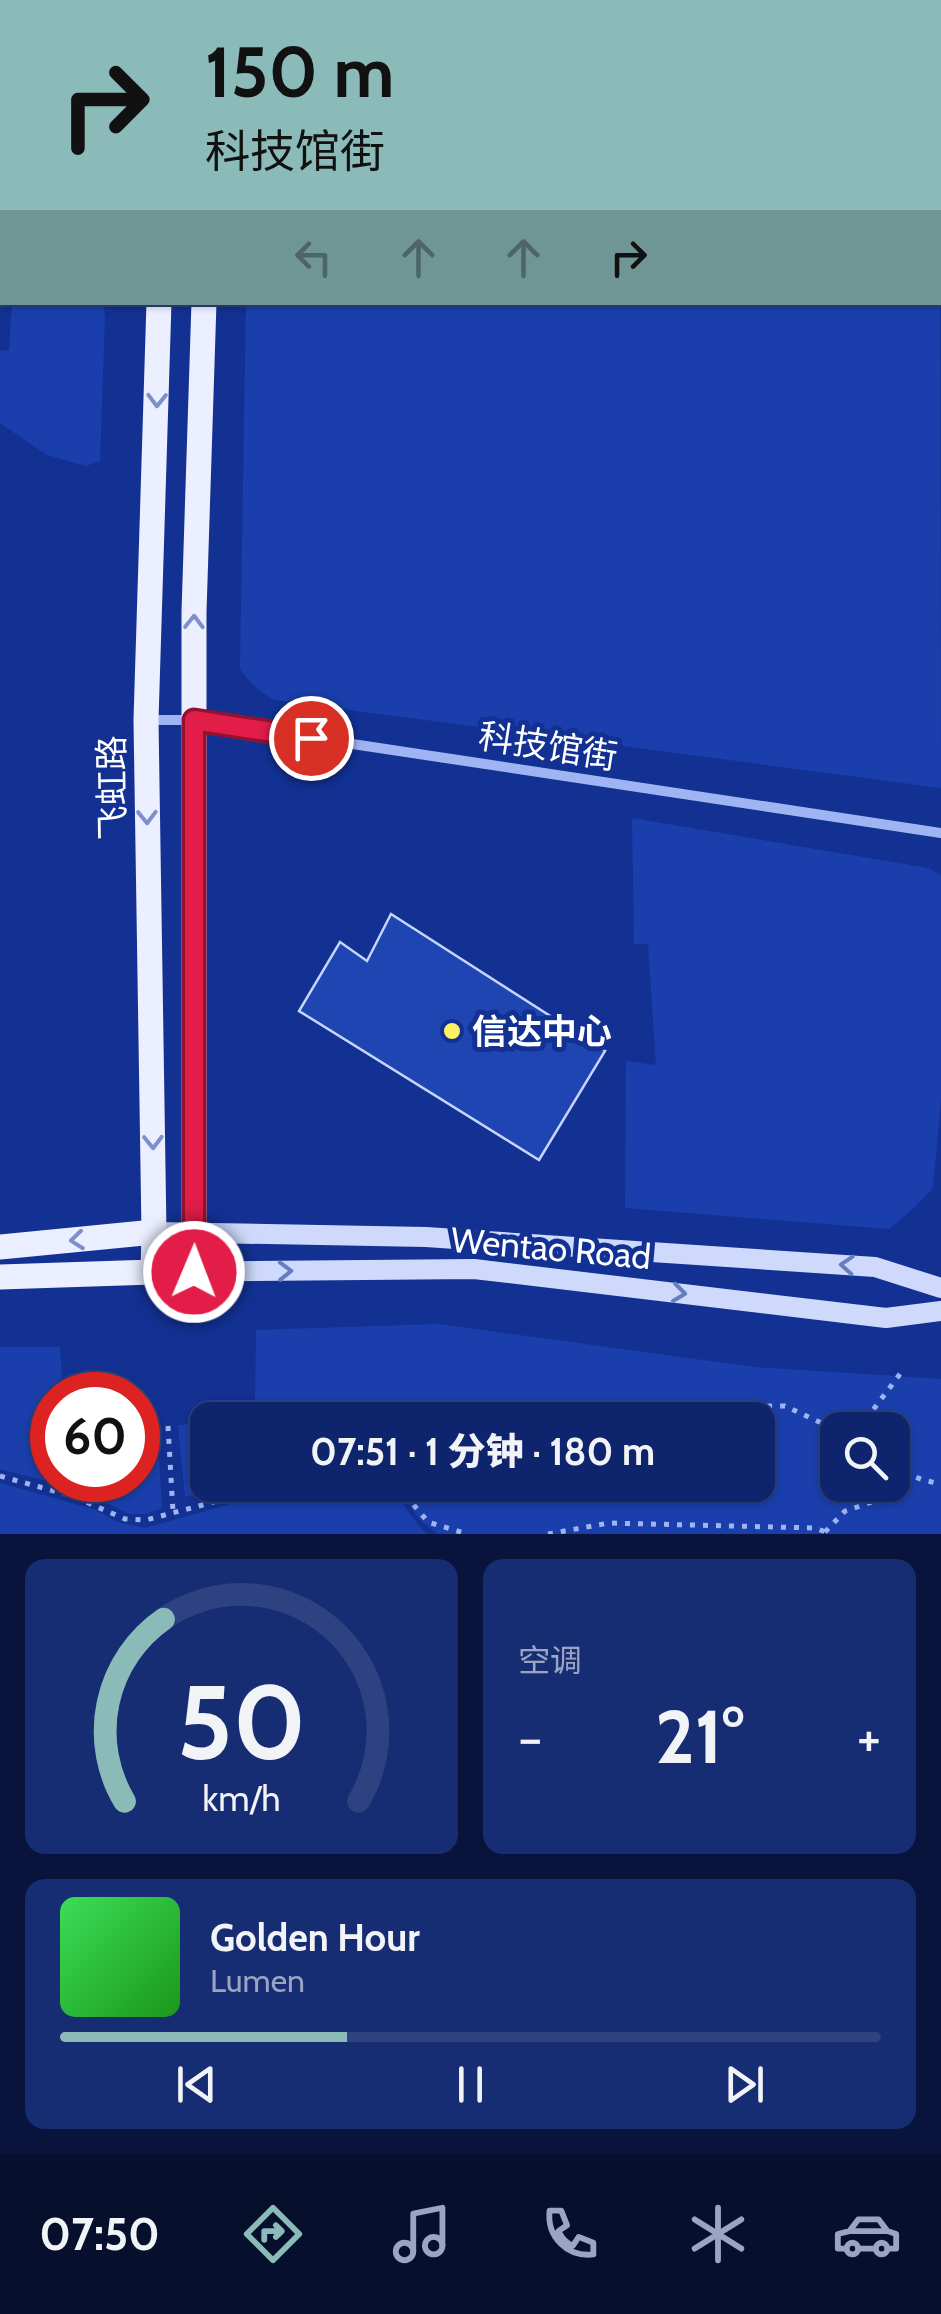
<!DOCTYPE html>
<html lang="zh">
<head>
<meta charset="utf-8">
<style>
  :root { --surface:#0e256e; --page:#172d73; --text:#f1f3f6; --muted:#9ba5c2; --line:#2e4281; --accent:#8bbbb9 }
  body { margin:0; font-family:Cabin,"Noto Sans SC",sans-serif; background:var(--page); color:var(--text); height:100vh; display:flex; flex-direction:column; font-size:38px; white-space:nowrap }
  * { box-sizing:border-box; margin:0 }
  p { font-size:32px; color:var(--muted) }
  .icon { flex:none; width:55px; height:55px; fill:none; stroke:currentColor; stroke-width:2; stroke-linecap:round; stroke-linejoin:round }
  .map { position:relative; height:1534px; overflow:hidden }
  .panel { display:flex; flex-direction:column; gap:25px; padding:25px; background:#08143c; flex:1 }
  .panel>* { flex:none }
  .top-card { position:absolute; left:0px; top:0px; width:942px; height:305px; box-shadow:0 2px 8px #0004,0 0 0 2px var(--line); background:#8bbbb9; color:#111; overflow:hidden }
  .fabs { position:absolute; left:820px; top:1412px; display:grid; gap:20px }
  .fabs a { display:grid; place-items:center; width:90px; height:90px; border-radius:20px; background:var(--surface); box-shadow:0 2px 8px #0004,0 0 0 2px var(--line); font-size:50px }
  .speed { position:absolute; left:30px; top:1372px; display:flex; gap:20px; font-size:50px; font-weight:700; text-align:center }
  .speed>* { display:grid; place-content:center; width:130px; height:130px; border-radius:50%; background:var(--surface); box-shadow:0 2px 8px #0004,0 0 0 2px var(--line); line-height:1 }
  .speed .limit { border:15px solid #d22; background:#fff; color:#111 }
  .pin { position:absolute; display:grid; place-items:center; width:85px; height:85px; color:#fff; margin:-42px; border:5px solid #fff; border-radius:50%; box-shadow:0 2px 10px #0007 }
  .me { position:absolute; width:110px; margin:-55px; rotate:1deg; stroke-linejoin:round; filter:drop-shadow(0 0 8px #0008) }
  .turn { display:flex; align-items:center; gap:35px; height:210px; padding:0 40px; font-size:45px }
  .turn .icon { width:130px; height:130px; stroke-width:2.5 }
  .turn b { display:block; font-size:70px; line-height:85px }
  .lanes { display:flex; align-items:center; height:95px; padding:0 40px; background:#0003; justify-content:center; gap:50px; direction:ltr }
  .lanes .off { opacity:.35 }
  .big { font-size:75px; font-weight:800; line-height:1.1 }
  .panel .tile { flex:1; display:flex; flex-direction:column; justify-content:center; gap:15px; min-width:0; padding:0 35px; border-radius:20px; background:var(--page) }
  .panel .dial { align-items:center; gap:0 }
  .dial svg { height:260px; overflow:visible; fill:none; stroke:var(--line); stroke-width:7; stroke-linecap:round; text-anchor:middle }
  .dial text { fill:var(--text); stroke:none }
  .song { display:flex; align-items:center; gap:30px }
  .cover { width:120px; height:120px; border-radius:15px; background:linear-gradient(135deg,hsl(130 70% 55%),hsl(120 70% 35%)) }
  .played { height:10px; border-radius:5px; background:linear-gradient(90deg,var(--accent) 35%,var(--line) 35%) }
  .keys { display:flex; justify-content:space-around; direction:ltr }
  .heat { display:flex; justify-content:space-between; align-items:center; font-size:55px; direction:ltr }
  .panel .tiles { flex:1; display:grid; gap:25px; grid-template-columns:1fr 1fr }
  .tile:last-child { grid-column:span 2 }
  .trip { position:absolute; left:190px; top:1402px; width:585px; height:100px; border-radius:20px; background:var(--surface); box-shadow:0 2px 8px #0004,0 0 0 2px var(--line); font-weight:800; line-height:100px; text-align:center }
  .tabs { display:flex; height:160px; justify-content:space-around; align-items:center; background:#060f2c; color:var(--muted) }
  .tabs .icon { width:70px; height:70px }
  .tabs .selected { color:var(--accent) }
  .tabs b { font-size:45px; color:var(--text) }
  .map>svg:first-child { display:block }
  .green { fill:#1a3fad; fill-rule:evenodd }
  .building { fill:#1f45b2; stroke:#c7d5fd; stroke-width:2.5 }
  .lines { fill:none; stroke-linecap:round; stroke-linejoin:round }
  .path { stroke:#9fb5f3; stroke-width:5; stroke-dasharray:5 8; stroke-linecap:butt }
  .minor { stroke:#9fb5f3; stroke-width:10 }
  .secondary { stroke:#ced9fc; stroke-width:20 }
  .primary { stroke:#ebefff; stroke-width:25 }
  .oneway { stroke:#7e90c9 }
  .oneway2 { stroke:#677dc2 }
  .route-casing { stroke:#92132f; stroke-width:25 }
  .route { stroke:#e11d48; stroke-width:18 }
  .poi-dot { fill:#fff061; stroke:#123193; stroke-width:4 }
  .labels { text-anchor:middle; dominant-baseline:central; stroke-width:10; stroke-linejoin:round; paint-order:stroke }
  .street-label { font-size:35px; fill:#fff; stroke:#123193 }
  .poi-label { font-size:35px; font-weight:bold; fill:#fff; stroke:#123193; text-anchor:start }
</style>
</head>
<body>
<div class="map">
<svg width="941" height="1534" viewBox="0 0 941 1534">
  <rect width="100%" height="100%" fill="#123193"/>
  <path class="green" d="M940,189l1,599 -667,-88c-15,-9 -25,-17 -34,-32l6,-365 694,-1z
    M12,303h92l1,14 -5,144 -14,5 -39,-11 -47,-32v-72l9,-1z
    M632,818l296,50 13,7v225l-8,88 -17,18 -27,23 -264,-21 1,-147 30,4 -8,-121h-14z
    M439,1324l315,43 187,12v155h-503l-18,-14 -25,-35h363v-65h-544l2,-10 39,-3 1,-77zM892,1430v55h-54v-55z
    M0,1347h60l3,48h-11v85h86v-54l19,1 5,81 -17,6h-15l-57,-26 -73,-19z
    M207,1423l1,62h27l-50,12 -7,-72z
    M0,1483l94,26 23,13 28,6 135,-38 33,-5h73c16,12 25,35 41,49h-427z"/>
  <path class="building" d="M391,914l214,137 -66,109 -240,-149 41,-69 27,19z"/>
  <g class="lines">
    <path class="path" d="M46,2l2,-2
      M0,78l2,-4
      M412,1420l2,-5 34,-7 45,12
      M587,1420l52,-14h146l43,20 10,7
      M168,1426l5,86
      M858,1430l45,-60
      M892,1468l31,12 18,4
      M0,1476l72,20 53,23 21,1 132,-35
      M397,1485l31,37 39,12
      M825,1532l20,-21 39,-13 18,-26
      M548,1534l61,-11 206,5 16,6"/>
    <path class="minor" d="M940,140h1
      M0,248h2
      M146,720h48l747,113"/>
    <path class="secondary" d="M154,1232l272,5 449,30 66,21
      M153,1272l321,-3 412,49 55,-7"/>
    <path class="primary" d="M166,2v-2
      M213,2v-2
      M0,1247l154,-15
      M194,1272v-660l10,-310
      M0,1277l153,-5 1,-40 -8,-512 13,-418"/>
  </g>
  <defs><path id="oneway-chevron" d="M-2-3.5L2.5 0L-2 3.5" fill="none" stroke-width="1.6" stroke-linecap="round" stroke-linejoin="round" transform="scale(2.5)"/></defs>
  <g class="oneway">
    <use href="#oneway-chevron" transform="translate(157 400) rotate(91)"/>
    <use href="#oneway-chevron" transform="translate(194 622) rotate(-89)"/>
    <use href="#oneway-chevron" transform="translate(147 817) rotate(89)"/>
    <use href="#oneway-chevron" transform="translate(153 1142) rotate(89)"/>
    <use href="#oneway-chevron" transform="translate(77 1240) rotate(174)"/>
  </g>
  <g class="oneway2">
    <use href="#oneway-chevron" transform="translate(847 1265) rotate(-176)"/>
    <use href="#oneway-chevron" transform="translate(285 1271) rotate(-1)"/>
    <use href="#oneway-chevron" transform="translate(679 1293) rotate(7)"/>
  </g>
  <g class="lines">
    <g class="route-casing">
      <path id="route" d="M194,1272v-552l117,18"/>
    </g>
    <use href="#route" class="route"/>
  </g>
  <circle class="poi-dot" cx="452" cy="1031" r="10"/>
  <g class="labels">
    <g class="street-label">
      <text transform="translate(548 746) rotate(9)">科技馆街</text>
      <text transform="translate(112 788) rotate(-91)">飞虹路</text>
      <text transform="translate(551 1248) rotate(5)">Wentao Road</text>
    </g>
    <g class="poi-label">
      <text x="472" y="1031">信达中心</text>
    </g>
  </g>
</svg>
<div class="fabs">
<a><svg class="icon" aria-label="search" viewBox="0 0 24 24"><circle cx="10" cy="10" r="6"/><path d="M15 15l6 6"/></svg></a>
</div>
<div class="speed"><div class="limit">60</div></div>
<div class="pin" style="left:311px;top:738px;background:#d93025"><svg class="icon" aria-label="arrive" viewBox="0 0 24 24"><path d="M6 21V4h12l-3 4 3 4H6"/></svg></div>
<svg class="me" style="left:194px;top:1272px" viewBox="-20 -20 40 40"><circle r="17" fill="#e11d48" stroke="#fff" stroke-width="3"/><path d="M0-11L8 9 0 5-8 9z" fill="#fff"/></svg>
<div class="trip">07:51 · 1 分钟 · 180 m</div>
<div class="top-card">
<div class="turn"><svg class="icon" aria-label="right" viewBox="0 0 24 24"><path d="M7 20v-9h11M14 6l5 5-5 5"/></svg><div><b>150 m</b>科技馆街</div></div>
<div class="lanes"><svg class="icon off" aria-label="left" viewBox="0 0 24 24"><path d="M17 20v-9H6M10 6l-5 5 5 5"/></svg><svg class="icon off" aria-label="ahead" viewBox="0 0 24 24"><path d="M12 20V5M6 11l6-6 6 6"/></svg><svg class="icon off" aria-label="ahead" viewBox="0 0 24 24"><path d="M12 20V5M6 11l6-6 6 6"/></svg><svg class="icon" aria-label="right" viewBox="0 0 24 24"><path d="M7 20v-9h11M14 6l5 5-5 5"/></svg></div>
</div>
</div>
<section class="panel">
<div class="tiles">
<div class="tile dial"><svg viewBox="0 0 100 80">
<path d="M14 69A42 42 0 1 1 86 69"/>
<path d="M14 69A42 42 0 0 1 26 13" stroke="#8bbbb9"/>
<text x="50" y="56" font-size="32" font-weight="700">50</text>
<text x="50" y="72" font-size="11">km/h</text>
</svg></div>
<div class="tile"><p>空调</p>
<div class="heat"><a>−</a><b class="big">21°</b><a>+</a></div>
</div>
<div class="tile">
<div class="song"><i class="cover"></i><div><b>Golden Hour</b><p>Lumen</p></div></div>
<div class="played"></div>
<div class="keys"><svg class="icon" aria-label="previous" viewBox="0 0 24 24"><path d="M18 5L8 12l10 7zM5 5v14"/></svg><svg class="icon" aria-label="pause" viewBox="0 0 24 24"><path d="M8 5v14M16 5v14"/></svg><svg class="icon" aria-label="next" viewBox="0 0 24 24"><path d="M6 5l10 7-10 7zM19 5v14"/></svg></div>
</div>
</div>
</section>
<nav class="tabs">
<b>07:50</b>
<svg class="icon selected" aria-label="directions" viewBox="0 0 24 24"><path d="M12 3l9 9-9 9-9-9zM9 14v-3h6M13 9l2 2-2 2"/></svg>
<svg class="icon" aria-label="music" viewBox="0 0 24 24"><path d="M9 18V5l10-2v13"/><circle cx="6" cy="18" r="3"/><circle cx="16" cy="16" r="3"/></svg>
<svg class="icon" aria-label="phone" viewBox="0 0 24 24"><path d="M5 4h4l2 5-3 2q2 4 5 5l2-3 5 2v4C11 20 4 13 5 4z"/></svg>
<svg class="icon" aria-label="climate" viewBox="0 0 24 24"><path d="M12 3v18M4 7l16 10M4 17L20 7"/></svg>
<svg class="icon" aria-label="car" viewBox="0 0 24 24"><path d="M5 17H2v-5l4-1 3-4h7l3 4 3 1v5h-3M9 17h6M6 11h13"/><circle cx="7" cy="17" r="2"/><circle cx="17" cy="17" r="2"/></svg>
</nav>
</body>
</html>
